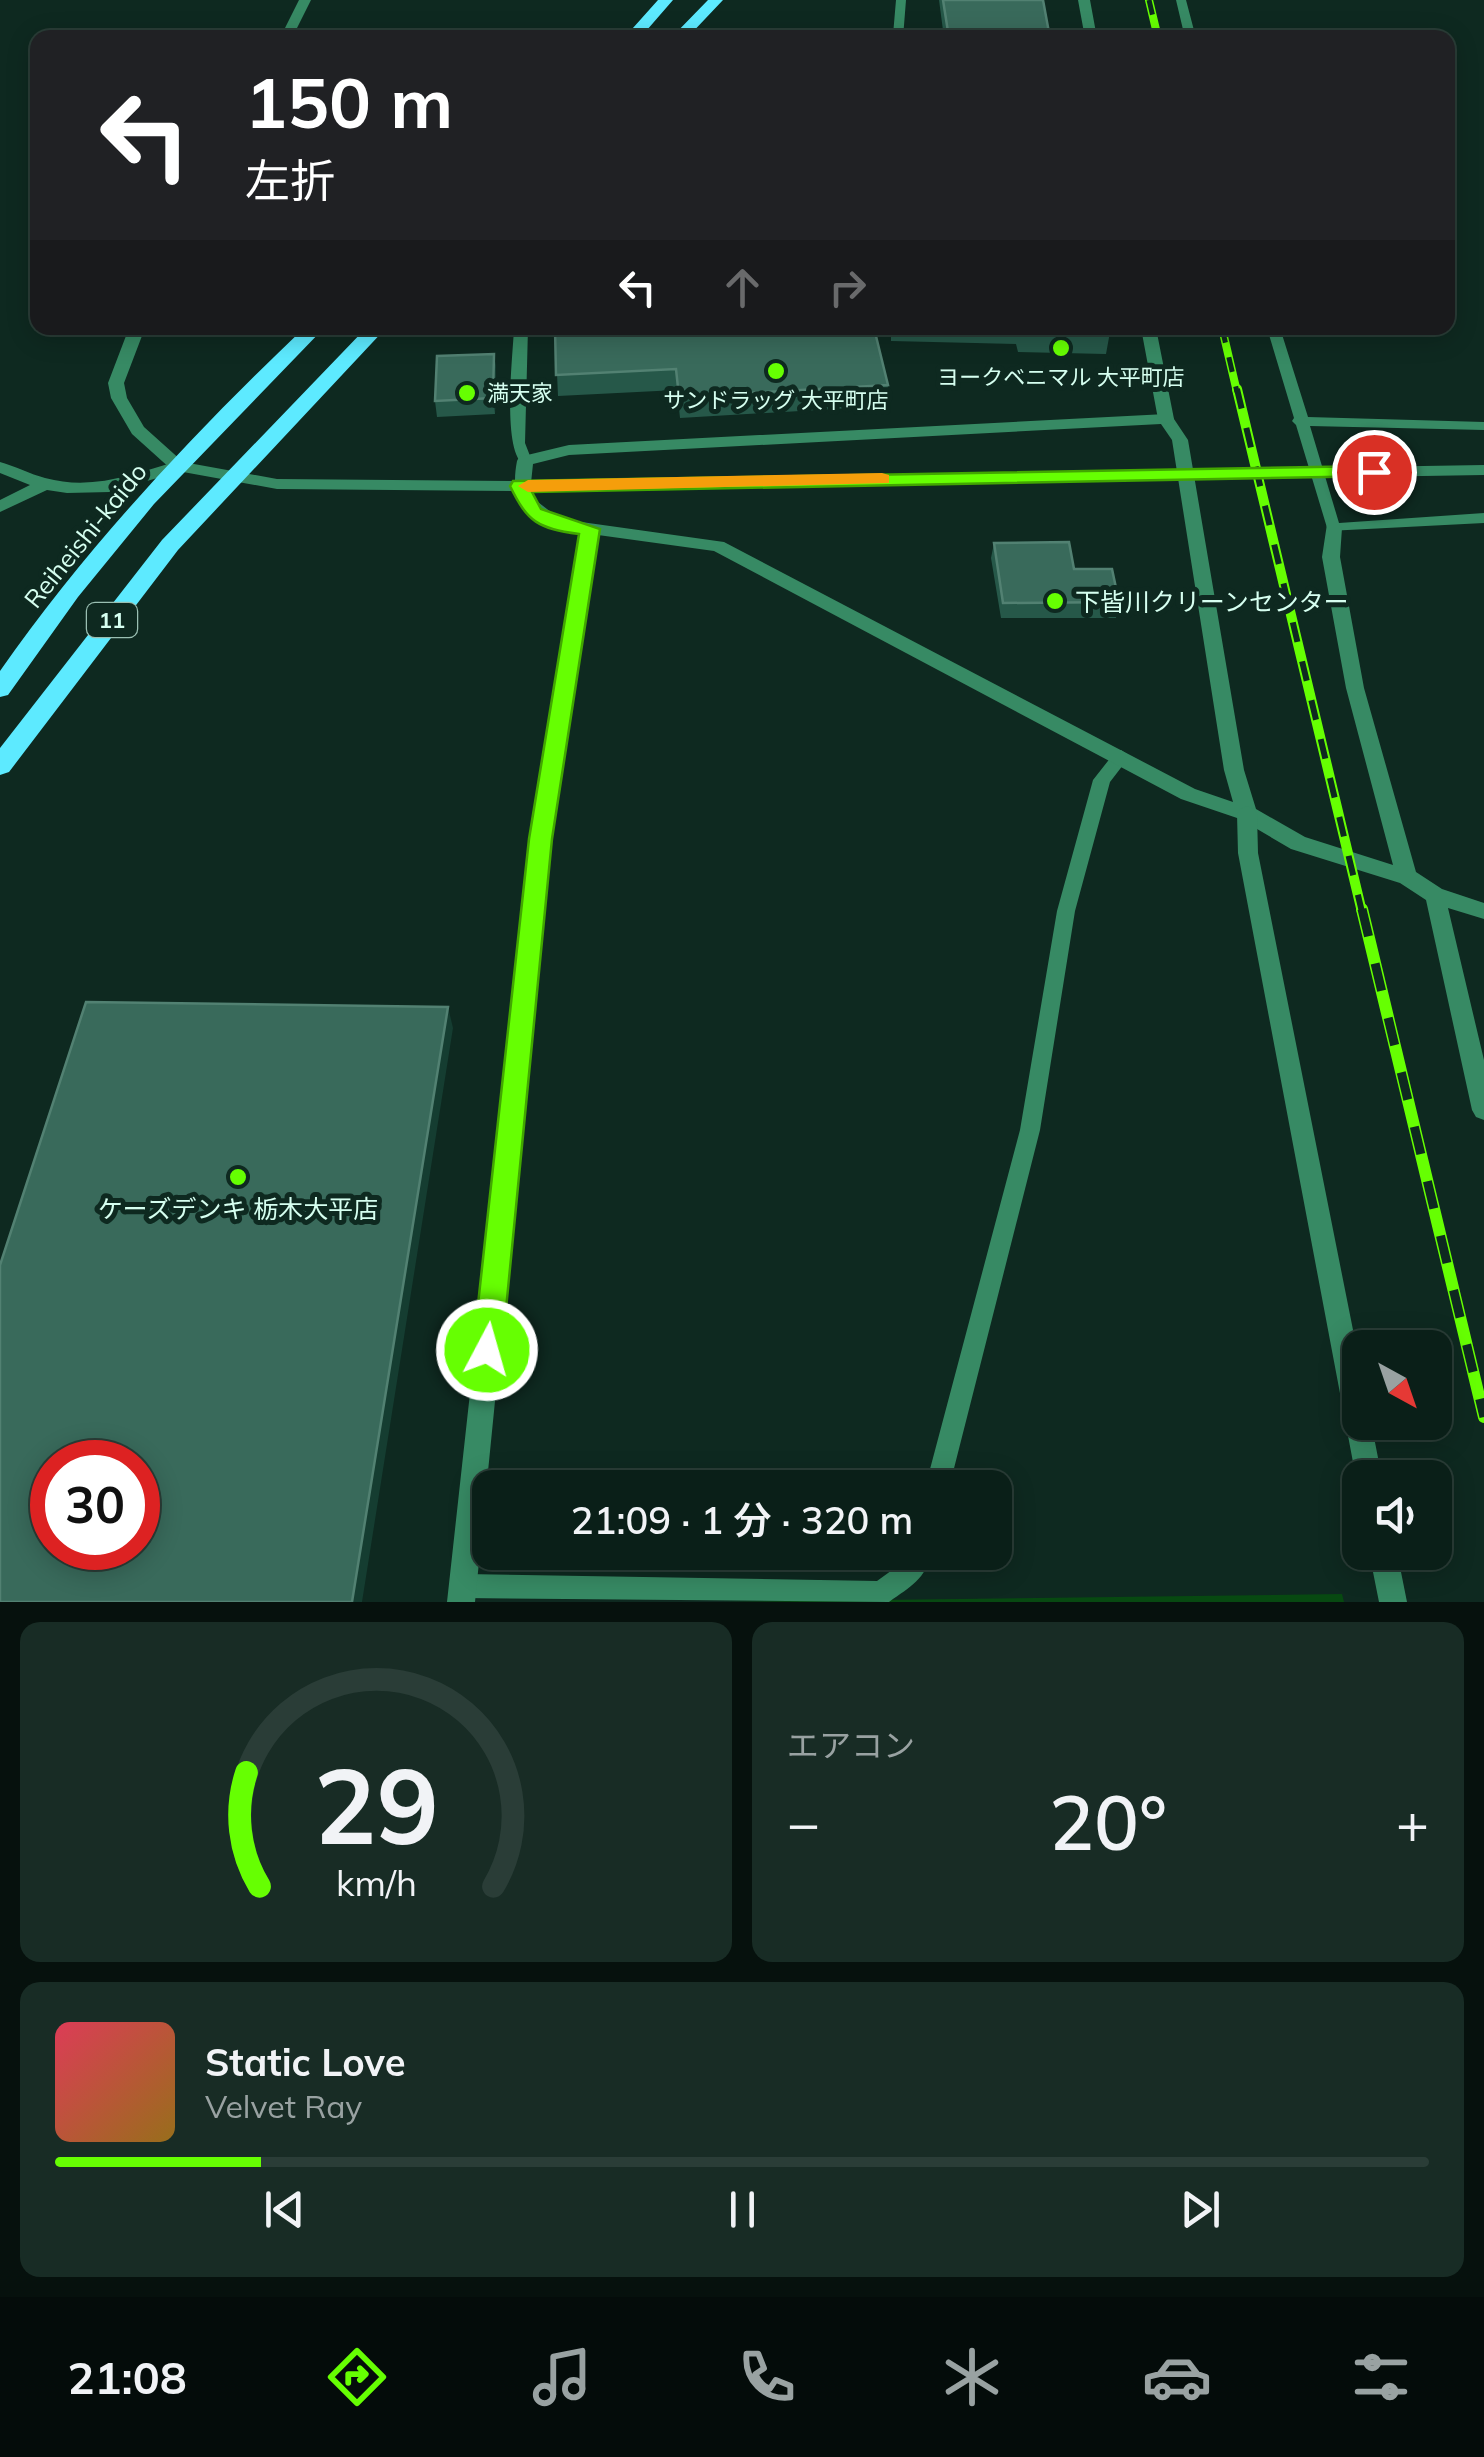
<!DOCTYPE html>
<html lang="ja">
<head>
<meta charset="utf-8">
<style>
  :root { --surface:#0a1f18; --page:#182c25; --text:#f1f3f6; --muted:#99a2a2; --line:#2a3d37; --accent:#66ff02 }
  body { margin:0; font-family:Mulish,"Noto Sans JP",sans-serif; background:var(--page); color:var(--text); height:100vh; display:flex; flex-direction:column; font-size:38px; white-space:nowrap }
  * { box-sizing:border-box; margin:0 }
  p { font-size:32px; color:var(--muted) }
  .icon { flex:none; width:55px; height:55px; fill:none; stroke:currentColor; stroke-width:2; stroke-linecap:round; stroke-linejoin:round }
  .map { position:relative; height:1602px; overflow:hidden }
  .sheet { display:flex; flex-direction:column; gap:20px; padding:20px; background:#06110d; flex:1 }
  .sheet>* { flex:none }
  .banner { position:absolute; left:30px; top:30px; width:1425px; height:305px; border-radius:20px; box-shadow:0 5px 25px #0003,0 0 0 2px var(--line); background:#202124; color:#fff; overflow:hidden }
  .needle { width:65px; rotate:140deg }
  .controls { position:absolute; left:1342px; top:1330px; display:grid; gap:20px }
  .controls a { display:grid; place-items:center; width:110px; height:110px; border-radius:20px; background:var(--surface); box-shadow:0 5px 25px #0003,0 0 0 2px var(--line); font-size:50px }
  .speed { position:absolute; left:30px; top:1440px; display:flex; gap:20px; font-size:50px; font-weight:700; text-align:center }
  .speed>* { display:grid; place-content:center; width:130px; height:130px; border-radius:50%; background:var(--surface); box-shadow:0 5px 25px #0003,0 0 0 2px var(--line); line-height:1 }
  .speed .limit { border:15px solid #d22; background:#fff; color:#111 }
  .pin { position:absolute; display:grid; place-items:center; width:85px; height:85px; color:#fff; margin:-42px; border:5px solid #fff; border-radius:50%; box-shadow:0 2px 10px #0007 }
  .me { position:absolute; width:110px; margin:-55px; rotate:6deg; stroke-linejoin:round; filter:drop-shadow(0 0 8px #0008) }
  .turn { display:flex; align-items:center; gap:35px; height:210px; padding:0 50px; font-size:45px }
  .turn .icon { width:130px; height:130px; stroke-width:2.5 }
  .turn b { display:block; font-size:70px; line-height:85px }
  .lanes { display:flex; align-items:center; height:95px; padding:0 50px; background:#0003; justify-content:center; gap:50px; direction:ltr }
  .lanes .off { opacity:.35 }
  .big { font-size:75px; font-weight:600; line-height:1.1 }
  .sheet .card { flex:1; display:flex; flex-direction:column; justify-content:center; gap:15px; min-width:0; padding:0 35px; border-radius:20px; background:var(--page) }
  .sheet .dial { align-items:center; gap:0 }
  .dial svg { height:260px; overflow:visible; fill:none; stroke:var(--line); stroke-width:7; stroke-linecap:round; text-anchor:middle }
  .dial text { fill:var(--text); stroke:none }
  .song { display:flex; align-items:center; gap:30px }
  .cover { width:120px; height:120px; border-radius:15px; background:linear-gradient(135deg,hsl(350 70% 55%),hsl(40 70% 35%)) }
  .played { height:10px; border-radius:5px; background:linear-gradient(90deg,var(--accent) 15%,var(--line) 15%) }
  .keys { display:flex; justify-content:space-around; direction:ltr }
  .heat { display:flex; justify-content:space-between; align-items:center; font-size:55px; direction:ltr }
  .sheet .tiles { flex:1; display:grid; gap:20px; grid-template-columns:1fr 1fr }
  .card:last-child { grid-column:span 2 }
  .trip { position:absolute; left:472px; top:1470px; width:540px; height:100px; border-radius:20px; background:var(--surface); box-shadow:0 5px 25px #0003,0 0 0 2px var(--line); font-weight:600; line-height:100px; text-align:center }
  .dock { display:flex; height:160px; justify-content:space-around; align-items:center; background:#040c0a; color:var(--muted) }
  .dock .icon { width:70px; height:70px }
  .dock .selected { color:var(--accent) }
  .dock b { font-size:45px; color:var(--text) }
  .map>svg:first-child { display:block }
  .water { fill:#074911 }
  .lines { fill:none; stroke-linecap:round; stroke-linejoin:round }
  .service { fill:#378a64; fill-rule:evenodd }
  .minor { fill:#378a64; fill-rule:evenodd }
  .tertiary { fill:#378a64; fill-rule:evenodd }
  .primary { fill:#5deaff; fill-rule:evenodd }
  .rail-far2-casing { stroke:#66ff02; stroke-width:8 }
  .rail-far1-casing { stroke:#66ff02; stroke-width:10 }
  .rail-casing { stroke:#66ff02; stroke-width:12 }
  .rail-far2 { stroke:#0e2920; stroke-width:5; stroke-dasharray:15; stroke-linecap:butt }
  .rail-far1 { stroke:#0e2920; stroke-width:6; stroke-dasharray:20; stroke-linecap:butt }
  .rail { stroke:#0e2920; stroke-width:9; stroke-dasharray:28; stroke-linecap:butt }
  .wall { fill:#265849 }
  .shaded-wall { fill:#153d31 }
  .building { fill:#396a5b; stroke:#528172; stroke-width:2.5; fill-rule:evenodd }
  .route { fill:#66ff02; stroke:#42a601; stroke-width:2.5 }
  .slow { fill:#f59e0b }
  .poi-dot { fill:#66ff02; stroke:#0e2920; stroke-width:4 }
  .labels { text-anchor:middle; dominant-baseline:central; stroke-width:10; stroke-linejoin:round; paint-order:stroke }
  .far-poi-label { font-size:22px; fill:#d6fff0; stroke:#0e2920 }
  .shield { fill:#0e2920; stroke:#9abfb2; stroke-width:2.5 }
  .shield-label { font-size:22px; font-weight:bold; fill:#d6fff0 }
  .street-label { font-size:25px; fill:#d6fff0; stroke:#0e2920 }
  .poi-label { font-size:25px; fill:#d6fff0; stroke:#0e2920; text-anchor:start }
</style>
</head>
<body>
<div class="map">
<svg width="1484" height="1602" viewBox="0 0 1484 1602">
  <rect width="100%" height="100%" fill="#0e2920"/>
  <path class="water" d="M1342,1594l2,8h-624z"/>
  <g class="lines">
    <path class="service" d="M896,0h10l-3,38h-52l5,-3h37z
      M1176,0h10l10,38h-11z
      M514,328h14l-3,115 7,18 -7,5c-24,-13 -12,-110 -11,-138z
      M1267,328h13l28,89 176,5v8l-174,-4 29,97 145,-10v10l-156,8 -32,-106 -4,-4 2,-3z
      M1121,750l9,6 -20,26 -35,129 -35,219 -91,358h-24l95,-358 37,-219 36,-131 22,-28z
      M908,1552h24c-7,28 -21,34 -43,50l-426,-4 -9,-3 -3,-9 3,-9 9,-3 414,7 29,-21z"/>
    <path class="minor" d="M1166,414l6,2 16,24 56,330 12,39 49,28 88,28 -47,-177 -24,-131 5,-33h12l3,4 -2,29 24,131 52,184 26,17 42,14v16l-36,-11 36,152v60l-8,-3 -4,-7 -46,-210 -26,-17 -109,-34 -51,-30 -59,-20 -467,-248 -116,-16 -47,304 -76,763h-28l84,-763 50,-306c-45,-6 -74,-21 -64,-72l2,-4 50,-12zM1161,424l11,16 52,330 9,32 -38,-13 -471,-247 -164,-23 -26,-20 -3,-16 2,-19 36,-9z
      M178,461l8,5 -2,4 -74,22 -43,1 -20,-3 -47,22v-12l30,-15 -30,-12v-11c15,4 30,12 45,16 48,13 88,-4 133,-17z"/>
    <path class="tertiary" d="M299,0h12l-19,38h-12z
      M1078,0h12l7,38h-12z
      M129,328h16l-21,55 3,15 17,29 39,35 94,17 242,2 965,-16v10l-965,16 -242,-2 -105,-19 -40,-36 -21,-36 -3,-15z
      M1141,328h15l18,91 -2,3 -6,2 -8,-5z
      M1247,806l7,3 3,5 1,39 102,512v57h11l11,56h-22v10l-4,-10 -118,-625 -1,-39 3,-5z
      M1369,1552h28l10,50h-28z"/>
    <path class="primary" d="M658,0h15l-33,38h-16z
      M708,0h15l-36,38h-16z
      M304,328h20l-170,176 -76,93 -70,98 -8,2v-26c88,-126 193,-237 304,-343z
      M366,328h20l-208,222 -169,222 -9,3v-27l162,-208z"/>
    <g class="rail-far2-casing">
      <path id="rail-far2" d="M1149,0l9,38
        M1222,328l15,64"/>
    </g>
    <g class="rail-far1-casing">
      <path id="rail-far1" d="M1237,389l125,523"/>
    </g>
    <g class="rail-casing">
      <path id="rail" d="M1362,909l122,508"/>
    </g>
    <use href="#rail-far2" class="rail-far2"/>
    <use href="#rail-far1" class="rail-far1"/>
    <use href="#rail" class="rail"/>
  </g>
  <path class="wall" d="M939,0h104l7,38h-106z
    M555,328l333,57 -2,21 -206,12 -3,-28 -119,6z
    M891,328h218l1,4 -4,22 -88,-2 -2,-8 -125,-3z
    M494,354l2,15 -1,45 -58,3 -2,-16z
    M994,543l80,26 45,33 -3,16h-115l-10,-60z"/>
  <path class="shaded-wall" d="M494,354l2,15 -1,45 -2,-16z
    M448,1007l5,21 -91,574h-10z"/>
  <path class="building" d="M943,0h100l7,38h-101z
    M555,328h319l14,57 -209,12 -3,-28 -120,6z
    M1020,328h89l1,4 -89,-2z
    M494,354l-1,44 -58,3 2,-45z
    M1069,542l5,27h38l7,33 -116,1 -9,-60z
    M86,1002l362,5 -96,595h-352v-337zM52,1462h86v86h-86z"/>
  <path class="route" d="M1374,466l9,6 -3,4 -848,16 9,17 59,20 -48,310 -50,511 -4,10 -11,4 -10,-4 -4,-10 56,-511 50,-305c-41,-6 -51,-11 -69,-48l3,-5z"/>
  <path class="slow" d="M882,473l7,2v8l-361,9 -10,-6 10,-6z"/>
  <g class="poi-dot">
    <circle cx="1061" cy="348" r="10"/>
    <circle cx="776" cy="371" r="10"/>
    <circle cx="467" cy="393" r="10"/>
    <circle cx="1055" cy="601" r="10"/>
    <circle cx="238" cy="1177" r="10"/>
  </g>
  <g class="labels">
    <g class="far-poi-label">
      <text x="1061" y="377">ヨークベニマル 大平町店</text>
      <text x="487" y="393" text-anchor="start">満天家</text>
      <text x="776" y="400">サンドラッグ 大平町店</text>
    </g>
    <rect class="shield" x="87" y="603" width="50" height="34" rx="8"/>
    <g class="shield-label">
      <text x="112" y="620">11</text>
    </g>
    <g class="street-label">
      <text transform="translate(85 535) rotate(-51)">Reiheishi-kaido</text>
    </g>
    <g class="poi-label">
      <text x="1075" y="601">下皆川クリーンセンター</text>
      <text x="238" y="1208" text-anchor="middle">ケーズデンキ 栃木大平店</text>
    </g>
  </g>
</svg>
<div class="controls">
<a><svg class="needle" viewBox="-14 -14 28 28"><path d="M0-13l5 13h-10z" fill="#e53935"/><path d="M0 13l5-13h-10z" fill="#99a2a2"/></svg></a>
<a><svg class="icon" aria-label="sound" viewBox="0 0 24 24"><path d="M4 9h4l5-4v14l-5-4H4zM17 9q2 3 0 6"/></svg></a>
</div>
<div class="speed"><div class="limit">30</div></div>
<div class="pin" style="left:1374px;top:472px;background:#d93025"><svg class="icon" aria-label="arrive" viewBox="0 0 24 24"><path d="M6 21V4h12l-3 4 3 4H6"/></svg></div>
<svg class="me" style="left:487px;top:1350px" viewBox="-20 -20 40 40"><circle r="17" fill="#66ff02" stroke="#fff" stroke-width="3"/><path d="M0-11L8 9 0 5-8 9z" fill="#fff"/></svg>
<div class="trip">21:09 · 1 分 · 320 m</div>
<div class="banner">
<div class="turn"><svg class="icon" aria-label="left" viewBox="0 0 24 24"><path d="M17 20v-9H6M10 6l-5 5 5 5"/></svg><div><b>150 m</b>左折</div></div>
<div class="lanes"><svg class="icon" aria-label="left" viewBox="0 0 24 24"><path d="M17 20v-9H6M10 6l-5 5 5 5"/></svg><svg class="icon off" aria-label="ahead" viewBox="0 0 24 24"><path d="M12 20V5M6 11l6-6 6 6"/></svg><svg class="icon off" aria-label="right" viewBox="0 0 24 24"><path d="M7 20v-9h11M14 6l5 5-5 5"/></svg></div>
</div>
</div>
<section class="sheet">
<div class="tiles">
<div class="card dial"><svg viewBox="0 0 100 80">
<path d="M14 69A42 42 0 1 1 86 69"/>
<path d="M14 69A42 42 0 0 1 10 34" stroke="#66ff02"/>
<text x="50" y="56" font-size="32" font-weight="700">29</text>
<text x="50" y="72" font-size="11">km/h</text>
</svg></div>
<div class="card"><p>エアコン</p>
<div class="heat"><a>−</a><b class="big">20°</b><a>+</a></div>
</div>
<div class="card">
<div class="song"><i class="cover"></i><div><b>Static Love</b><p>Velvet Ray</p></div></div>
<div class="played"></div>
<div class="keys"><svg class="icon" aria-label="previous" viewBox="0 0 24 24"><path d="M18 5L8 12l10 7zM5 5v14"/></svg><svg class="icon" aria-label="pause" viewBox="0 0 24 24"><path d="M8 5v14M16 5v14"/></svg><svg class="icon" aria-label="next" viewBox="0 0 24 24"><path d="M6 5l10 7-10 7zM19 5v14"/></svg></div>
</div>
</div>
</section>
<nav class="dock">
<b>21:08</b>
<svg class="icon selected" aria-label="directions" viewBox="0 0 24 24"><path d="M12 3l9 9-9 9-9-9zM9 14v-3h6M13 9l2 2-2 2"/></svg>
<svg class="icon" aria-label="music" viewBox="0 0 24 24"><path d="M9 18V5l10-2v13"/><circle cx="6" cy="18" r="3"/><circle cx="16" cy="16" r="3"/></svg>
<svg class="icon" aria-label="phone" viewBox="0 0 24 24"><path d="M5 4h4l2 5-3 2q2 4 5 5l2-3 5 2v4C11 20 4 13 5 4z"/></svg>
<svg class="icon" aria-label="climate" viewBox="0 0 24 24"><path d="M12 3v18M4 7l16 10M4 17L20 7"/></svg>
<svg class="icon" aria-label="car" viewBox="0 0 24 24"><path d="M5 17H2v-5l4-1 3-4h7l3 4 3 1v5h-3M9 17h6M6 11h13"/><circle cx="7" cy="17" r="2"/><circle cx="17" cy="17" r="2"/></svg>
<svg class="icon" aria-label="filters" viewBox="0 0 24 24"><path d="M4 7h16M4 17h16"/><circle cx="9" cy="7" r="2"/><circle cx="15" cy="17" r="2"/></svg>
</nav>
</body>
</html>
